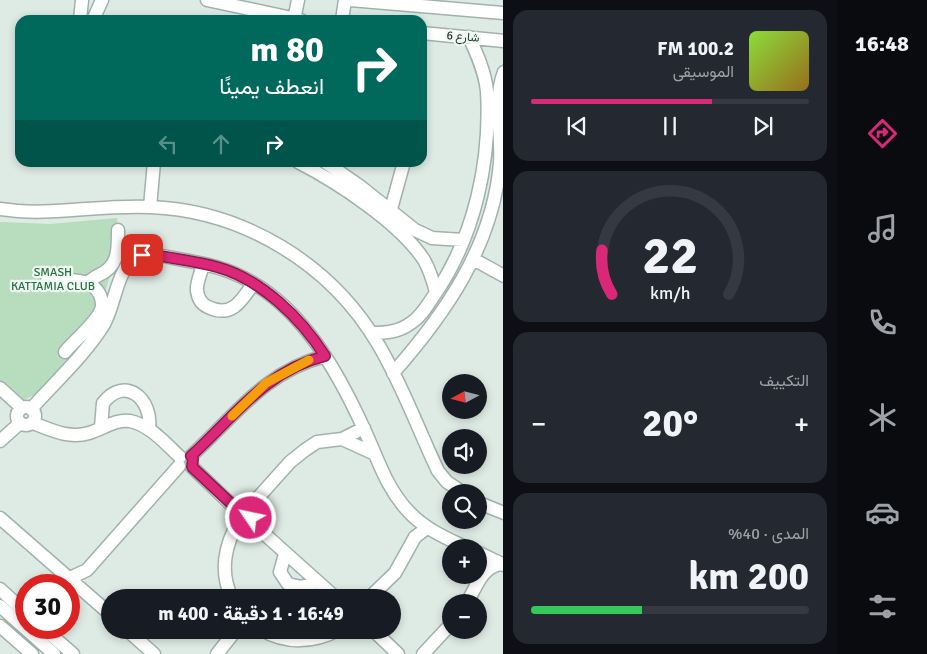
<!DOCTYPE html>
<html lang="ar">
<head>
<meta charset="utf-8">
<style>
  :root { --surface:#171b24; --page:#242831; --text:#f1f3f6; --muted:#9ea1a6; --line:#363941; --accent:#db2777 }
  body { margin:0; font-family:Signika,Vazirmatn,sans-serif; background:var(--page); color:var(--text); direction:rtl; height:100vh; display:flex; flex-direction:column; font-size:19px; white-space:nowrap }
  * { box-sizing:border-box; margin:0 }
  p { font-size:16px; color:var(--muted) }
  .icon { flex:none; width:28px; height:28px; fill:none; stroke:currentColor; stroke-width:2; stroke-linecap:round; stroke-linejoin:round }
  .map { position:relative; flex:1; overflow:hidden; direction:ltr }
  .side { display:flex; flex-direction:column; gap:10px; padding:10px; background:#0d0f14; width:334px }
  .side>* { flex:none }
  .guide { position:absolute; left:15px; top:15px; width:412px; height:152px; border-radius:15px; box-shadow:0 2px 8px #0003; direction:rtl; background:#00695c; color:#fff; overflow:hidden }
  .needle { width:32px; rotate:263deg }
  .fabs { position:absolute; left:442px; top:374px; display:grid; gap:10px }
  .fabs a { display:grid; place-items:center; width:45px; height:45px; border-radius:50%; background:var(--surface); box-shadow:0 2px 8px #0003; font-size:25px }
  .speed { position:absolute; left:15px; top:574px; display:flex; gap:10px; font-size:25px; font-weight:700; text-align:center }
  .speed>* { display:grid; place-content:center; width:65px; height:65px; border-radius:50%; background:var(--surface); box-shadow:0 2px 8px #0003; line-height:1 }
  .speed .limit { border:8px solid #d22; background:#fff; color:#111 }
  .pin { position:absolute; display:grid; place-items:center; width:42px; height:42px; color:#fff; margin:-21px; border-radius:10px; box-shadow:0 2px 8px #0006 }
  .me { position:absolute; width:55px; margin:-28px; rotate:304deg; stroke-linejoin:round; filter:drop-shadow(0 0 4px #0008) }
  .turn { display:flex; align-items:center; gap:18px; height:105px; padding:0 20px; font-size:22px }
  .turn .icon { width:65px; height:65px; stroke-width:2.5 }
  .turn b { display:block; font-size:35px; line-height:42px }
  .lanes { display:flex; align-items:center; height:48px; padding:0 20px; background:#0003; justify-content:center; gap:25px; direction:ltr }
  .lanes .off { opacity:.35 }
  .big { font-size:38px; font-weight:800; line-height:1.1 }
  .side .card { flex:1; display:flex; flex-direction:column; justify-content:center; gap:8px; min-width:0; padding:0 18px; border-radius:15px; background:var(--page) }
  .side .dial { align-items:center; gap:0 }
  .dial svg { height:130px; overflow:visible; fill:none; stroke:var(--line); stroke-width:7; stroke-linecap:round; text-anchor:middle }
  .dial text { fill:var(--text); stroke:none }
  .song { display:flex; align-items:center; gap:15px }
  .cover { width:60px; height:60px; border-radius:8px; background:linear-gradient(135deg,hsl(90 70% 55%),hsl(40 70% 35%)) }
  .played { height:5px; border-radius:2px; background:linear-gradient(90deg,var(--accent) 65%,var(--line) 65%) }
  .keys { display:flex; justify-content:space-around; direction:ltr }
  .heat { display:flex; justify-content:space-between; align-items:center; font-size:28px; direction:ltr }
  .charge { height:8px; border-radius:4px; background:linear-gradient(90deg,#34c759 40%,var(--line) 0) }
  .trip { position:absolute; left:101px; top:589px; width:300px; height:50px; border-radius:25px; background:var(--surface); box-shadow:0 2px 8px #0003; font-weight:800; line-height:50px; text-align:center; direction:rtl }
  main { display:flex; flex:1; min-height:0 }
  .tabs { display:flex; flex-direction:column; width:90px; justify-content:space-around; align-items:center; background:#090b0e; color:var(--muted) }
  .tabs .icon { width:35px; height:35px }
  .tabs .on { color:var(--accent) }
  .tabs b { font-size:22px; color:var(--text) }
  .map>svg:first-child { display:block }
  .green { fill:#b7dcbe }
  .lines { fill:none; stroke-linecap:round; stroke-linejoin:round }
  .minor-casing { stroke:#a1b2ab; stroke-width:15 }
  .minor { stroke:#fff; stroke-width:12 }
  .route-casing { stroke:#8e194d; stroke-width:12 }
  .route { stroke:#db2777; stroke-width:9 }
  .slow { stroke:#f59e0b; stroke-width:9 }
  .labels { text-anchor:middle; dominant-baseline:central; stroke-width:4.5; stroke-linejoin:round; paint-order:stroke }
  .street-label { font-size:12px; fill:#203a31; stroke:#eff7f2 }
  .park-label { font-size:12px; fill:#2a7040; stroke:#eff7f2 }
</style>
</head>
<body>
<main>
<nav class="tabs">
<b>16:48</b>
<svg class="icon on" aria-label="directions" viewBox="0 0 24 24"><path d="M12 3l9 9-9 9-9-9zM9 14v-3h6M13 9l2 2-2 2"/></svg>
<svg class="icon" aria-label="music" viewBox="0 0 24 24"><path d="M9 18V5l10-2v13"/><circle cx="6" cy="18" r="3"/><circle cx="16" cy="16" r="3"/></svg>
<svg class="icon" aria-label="phone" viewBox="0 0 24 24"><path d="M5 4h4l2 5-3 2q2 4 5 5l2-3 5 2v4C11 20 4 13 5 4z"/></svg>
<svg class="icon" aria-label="climate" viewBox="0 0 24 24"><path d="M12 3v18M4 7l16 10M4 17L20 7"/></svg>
<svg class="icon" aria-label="car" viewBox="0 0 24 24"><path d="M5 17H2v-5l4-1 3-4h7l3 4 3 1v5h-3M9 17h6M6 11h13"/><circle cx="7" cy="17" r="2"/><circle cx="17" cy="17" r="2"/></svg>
<svg class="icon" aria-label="filters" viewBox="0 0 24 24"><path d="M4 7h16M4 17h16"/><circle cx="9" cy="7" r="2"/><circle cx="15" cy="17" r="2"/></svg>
</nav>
<section class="side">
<div class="card">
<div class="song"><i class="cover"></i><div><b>100.2 FM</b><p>الموسيقى</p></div></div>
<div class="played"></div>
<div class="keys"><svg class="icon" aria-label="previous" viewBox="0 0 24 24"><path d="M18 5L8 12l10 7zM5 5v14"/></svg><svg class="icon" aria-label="pause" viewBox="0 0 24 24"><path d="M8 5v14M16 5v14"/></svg><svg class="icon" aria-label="next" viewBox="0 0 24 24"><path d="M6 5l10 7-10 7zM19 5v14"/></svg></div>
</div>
<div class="card dial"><svg viewBox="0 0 100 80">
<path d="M14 69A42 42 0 1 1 86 69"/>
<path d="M14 69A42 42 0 0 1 8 42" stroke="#db2777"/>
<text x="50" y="56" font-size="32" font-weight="700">22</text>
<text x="50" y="72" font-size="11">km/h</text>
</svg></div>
<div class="card"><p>التكييف</p>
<div class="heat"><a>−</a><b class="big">20°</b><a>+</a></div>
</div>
<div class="card"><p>المدى · 40%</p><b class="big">200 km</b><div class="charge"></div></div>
</section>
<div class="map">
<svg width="504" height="654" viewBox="0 0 504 654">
  <rect width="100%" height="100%" fill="#deeae4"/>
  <path class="green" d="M117,218l3,42 -10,16 -9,30 -11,25 -50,61 -18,9 -22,-19v-160l50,2z"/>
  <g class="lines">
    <g class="minor-casing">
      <path id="minor" d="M207,0l94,20
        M350,0l154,13
        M80,20l2,-20
        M93,20l9,-20
        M294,20l4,-20
        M342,20l3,-20
        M422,33l82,8
        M298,162c39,20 102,61 126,98 6,10 9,21 12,32
        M325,162l36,25 54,43 17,8 31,2
        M150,207l4,-45
        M0,209c51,8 100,-5 151,-2 93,4 180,57 227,137 24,40 40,85 60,127l9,11 15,10
        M391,209l13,-47
        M473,259l31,17
        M203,265c-2,8 -7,18 -6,26 1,7 4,13 11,16 23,11 33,-5 45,-23
        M47,281c16,-1 44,-5 53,14 2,5 3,10 1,15 -5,13 -27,31 -36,42
        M85,283c7,-2 9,-6 14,-8 20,-9 19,-25 19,-45
        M371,333c15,0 28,-1 40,-10 11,-7 17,-19 24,-29 40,-58 56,-134 52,-203 -2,-19 -10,-37 -18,-54
        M393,373c53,-60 100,-128 107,-210 2,-29 -7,-63 4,-91
        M0,388l22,20
        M17 416a9 9 0 1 1 18 0a9 9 0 1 1-18 0Z
        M31,409c24,-27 54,-54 73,-85 10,-18 11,-40 22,-57 6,-10 15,-12 26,-13 29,6 61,9 88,22 61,29 97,94 124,153 14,30 22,59 45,83 16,17 37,26 58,36
        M33,423c18,7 36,16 56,10 14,-4 26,-14 41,-12 20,4 36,23 50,36
        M101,427l2,-24c22,-28 50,-4 46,26
        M342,439l33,15
        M0,441l20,-18
        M191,456c44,-40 73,-84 134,-100
        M192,467l47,45
        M479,503l25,10
        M247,510l43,-48 15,-12 12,-8 25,-3 22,-11
        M0,518l110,96
        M250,521l86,77
        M479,553l25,12
        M285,554l-5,18 8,12 13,3 16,-5
        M70,578l17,-8 92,-104
        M0,589l26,24
        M232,598c-13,-26 -7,-54 7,-77
        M369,598l26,-25 20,-36 12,-9
        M467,602c10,-15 13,-33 33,-38
        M0,606l54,48
        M0,626l32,28
        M43,628l30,26
        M127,630l27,24
        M262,630c24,14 52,13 76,0
        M373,630l25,24
        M217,654l19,-24
        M423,654l28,-30"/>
    </g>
    <use href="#minor" class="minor"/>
  </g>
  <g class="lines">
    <g class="route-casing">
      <path id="route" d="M142,255l10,-1c21,5 44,7 65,13 44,12 84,51 108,89 -60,15 -91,61 -134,100l2,3 -1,8 48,45 5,-2 5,2 1,6"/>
    </g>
    <use href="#route" class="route"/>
    <path class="slow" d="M232,416l34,-33 43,-23"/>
  </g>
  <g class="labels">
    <g class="street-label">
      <text transform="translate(463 37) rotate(5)">شارع 6</text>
    </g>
    <g class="park-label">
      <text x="53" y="272">SMASH<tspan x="53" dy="14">KATTAMIA CLUB</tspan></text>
    </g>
  </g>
</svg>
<div class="fabs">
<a><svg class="needle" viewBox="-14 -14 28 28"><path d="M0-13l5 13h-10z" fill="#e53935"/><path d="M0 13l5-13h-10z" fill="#9ea1a6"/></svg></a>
<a><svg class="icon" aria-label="sound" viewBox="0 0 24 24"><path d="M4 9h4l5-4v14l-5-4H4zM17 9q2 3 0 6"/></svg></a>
<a><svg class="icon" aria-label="search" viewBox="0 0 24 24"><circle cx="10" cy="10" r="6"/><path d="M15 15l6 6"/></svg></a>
<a>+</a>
<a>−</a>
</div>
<div class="speed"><div class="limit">30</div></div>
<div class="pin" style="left:142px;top:255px;background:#d93025"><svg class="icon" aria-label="arrive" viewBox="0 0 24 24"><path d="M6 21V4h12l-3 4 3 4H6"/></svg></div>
<svg class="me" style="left:251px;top:518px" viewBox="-20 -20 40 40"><circle r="17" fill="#db2777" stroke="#fff" stroke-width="3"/><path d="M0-11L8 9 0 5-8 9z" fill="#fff"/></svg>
<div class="trip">16:49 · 1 دقيقة · 400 m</div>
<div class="guide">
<div class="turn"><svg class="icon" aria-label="right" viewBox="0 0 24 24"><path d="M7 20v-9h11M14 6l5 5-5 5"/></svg><div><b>80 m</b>انعطف يمينًا</div></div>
<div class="lanes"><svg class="icon off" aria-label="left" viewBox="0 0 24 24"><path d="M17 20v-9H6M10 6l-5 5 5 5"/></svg><svg class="icon off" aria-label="ahead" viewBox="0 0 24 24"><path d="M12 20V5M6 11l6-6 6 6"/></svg><svg class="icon" aria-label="right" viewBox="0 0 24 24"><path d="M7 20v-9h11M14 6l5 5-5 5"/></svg></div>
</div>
</div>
</main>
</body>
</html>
